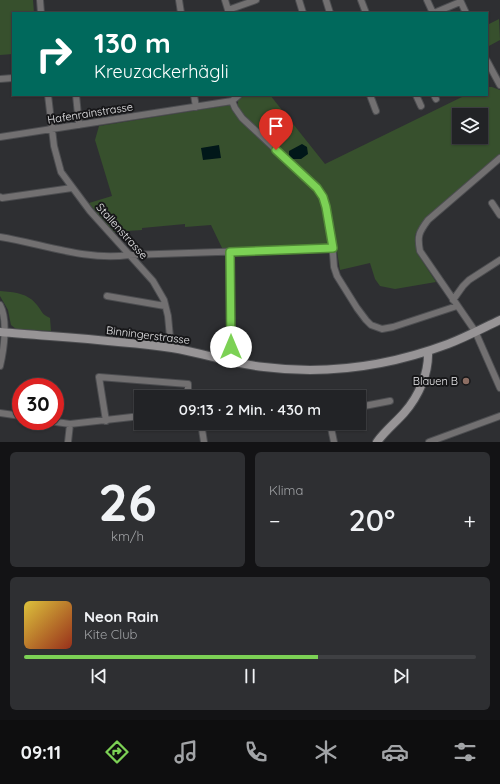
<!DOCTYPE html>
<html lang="de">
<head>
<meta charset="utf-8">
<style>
  :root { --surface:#222326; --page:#2e2f32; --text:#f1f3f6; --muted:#a2a4a7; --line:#3f4043; --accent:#7cd155 }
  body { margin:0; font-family:Quicksand,sans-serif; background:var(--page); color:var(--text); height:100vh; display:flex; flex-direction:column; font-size:15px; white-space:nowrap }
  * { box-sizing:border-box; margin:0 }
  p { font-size:13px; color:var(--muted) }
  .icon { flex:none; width:22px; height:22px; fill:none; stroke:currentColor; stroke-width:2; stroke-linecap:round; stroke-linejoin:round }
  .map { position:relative; height:442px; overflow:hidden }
  .panel { display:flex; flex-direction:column; gap:10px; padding:10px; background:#131315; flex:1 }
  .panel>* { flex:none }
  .guide { position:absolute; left:12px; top:12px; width:476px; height:84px; border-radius:0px; box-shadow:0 1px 3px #0004,0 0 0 1px var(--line); background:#00695c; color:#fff; overflow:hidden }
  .tools { position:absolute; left:452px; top:108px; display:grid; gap:8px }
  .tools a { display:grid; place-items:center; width:36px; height:36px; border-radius:0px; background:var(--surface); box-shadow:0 1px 3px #0004,0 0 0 1px var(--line); font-size:20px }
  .speed { position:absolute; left:12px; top:378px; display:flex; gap:8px; font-size:20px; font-weight:700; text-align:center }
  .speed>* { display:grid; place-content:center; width:52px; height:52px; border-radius:50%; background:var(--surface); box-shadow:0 1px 3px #0004,0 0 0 1px var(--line); line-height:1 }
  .speed .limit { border:6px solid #d22; background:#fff; color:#111 }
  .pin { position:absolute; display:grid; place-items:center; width:34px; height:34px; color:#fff; margin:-41px -17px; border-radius:50% 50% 50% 0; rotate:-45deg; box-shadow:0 0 4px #0007 }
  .pin .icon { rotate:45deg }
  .me { position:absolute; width:44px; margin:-22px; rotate:0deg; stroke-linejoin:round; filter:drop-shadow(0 0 3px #0008) }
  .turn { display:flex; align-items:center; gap:14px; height:84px; padding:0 16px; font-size:18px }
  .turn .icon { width:52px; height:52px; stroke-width:2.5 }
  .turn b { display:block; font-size:28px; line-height:34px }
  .big { font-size:30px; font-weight:600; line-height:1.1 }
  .panel .card { flex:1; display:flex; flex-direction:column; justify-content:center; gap:6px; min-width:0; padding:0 14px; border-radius:6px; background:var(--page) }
  .panel .dial { align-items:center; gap:0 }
  .dial b { font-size:52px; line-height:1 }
  .song { display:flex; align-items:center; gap:12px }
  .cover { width:48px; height:48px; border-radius:6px; background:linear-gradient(135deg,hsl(50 70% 55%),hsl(10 70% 35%)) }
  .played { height:4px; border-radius:2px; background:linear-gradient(90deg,var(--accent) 65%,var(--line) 65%) }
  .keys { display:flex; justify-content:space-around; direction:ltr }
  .heat { display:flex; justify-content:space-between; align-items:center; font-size:22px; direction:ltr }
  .panel .tiles { flex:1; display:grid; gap:10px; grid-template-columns:1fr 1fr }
  .card:last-child { grid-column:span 2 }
  .trip { position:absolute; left:134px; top:390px; width:232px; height:40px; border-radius:0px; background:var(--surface); box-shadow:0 1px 3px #0004,0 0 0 1px var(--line); font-weight:600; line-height:40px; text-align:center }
  .menu { display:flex; height:64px; justify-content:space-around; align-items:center; background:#0e0e0f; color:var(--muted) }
  .menu .icon { width:28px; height:28px }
  .menu .active { color:var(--accent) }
  .menu b { font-size:18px; color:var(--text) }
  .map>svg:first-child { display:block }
  .green { fill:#37502d; fill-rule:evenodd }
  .water { fill:#011719 }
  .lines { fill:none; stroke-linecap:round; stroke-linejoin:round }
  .street-casing { stroke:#4c4d50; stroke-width:8 }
  .secondary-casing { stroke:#4c4d50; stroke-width:10 }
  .street { stroke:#727071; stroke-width:6 }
  .secondary { stroke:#979496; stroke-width:8 }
  .route-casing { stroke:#518837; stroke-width:10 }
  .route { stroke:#7cd155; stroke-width:7 }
  .education-dot { fill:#8d6e63; stroke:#171719; stroke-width:1.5 }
  .labels { text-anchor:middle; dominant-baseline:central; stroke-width:4; stroke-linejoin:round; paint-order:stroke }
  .street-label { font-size:11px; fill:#e9e9eb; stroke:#171719 }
  .poi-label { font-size:11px; fill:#e9e9eb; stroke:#171719; text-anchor:end }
</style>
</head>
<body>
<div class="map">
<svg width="500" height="442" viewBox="0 0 500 442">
  <rect width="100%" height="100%" fill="#2e2f32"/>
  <path class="green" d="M0,0h33l1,13h-21v41l-13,1z
    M499,19l1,21 -13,7v-22z
    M487,87h5l8,3v64l-78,69 -7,12 2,18 19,29 -41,7 -15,-3 -5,-7 -5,-16 -30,7 -4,-25 -113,5 -12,-25 -26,2v-3l-43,4v2l-30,2 -23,-29 23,-7 -17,-56 4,-14 131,-21 10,15 58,47 -56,-54 -4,-7v-5c6,-9 22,-6 32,-6l55,69 141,-69h21zM459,115h22v22h-22z
    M0,291c14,1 28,2 37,14 6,7 4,9 13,13l1,13 -35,-2 -5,-4 -3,-15 -8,-14z"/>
  <path class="water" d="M302,144l5,3 1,7 -7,5h-9l-3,-4v-4z
    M219,145l2,13 -18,2 -2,-12z"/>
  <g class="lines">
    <g class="street-casing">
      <path id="street" d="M40,0l1,13
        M179,0l2,13
        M225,0l4,13
        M299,0l4,13
        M326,0l4,13
        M361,0l5,13
        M427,0l6,13
        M460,0l6,13
        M228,10l28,-10
        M434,13l26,-11
        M487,61l13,24
        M0,79l13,-1
        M48,95l6,51 7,26 29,39 63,70 11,19 4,16 3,32
        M76,95l3,30
        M194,95l2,12
        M370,95l6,16
        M416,95l5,11
        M434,95l2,4
        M232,101l3,7 7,10 75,70c14,21 15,54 17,79l3,9 20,32 9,12 5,5 11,4 11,-2 64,-21
        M232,101l7,-6
        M0,137l232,-36
        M500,158l-72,62c-9,12 -11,16 -8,31l55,80 25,57
        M0,197l2,1 70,-10
        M492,203l8,12
        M0,237c43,7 86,24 129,18l204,-7
        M230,252l1,109
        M107,296l58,10
        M453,300l10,-14 6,-6 31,-20
        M0,305c8,15 4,44 0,61
        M359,407l31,-6
        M0,413l21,3
        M49,421l21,3 71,-8
        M106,421l-7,-44 89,7v13
        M201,423l3,19
        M330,423l4,19
        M68,442l2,-18
        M429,442l71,-26"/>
    </g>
    <g class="secondary-casing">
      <path id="secondary" d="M0,332c57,5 115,8 172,16 31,5 61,16 92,19 62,8 125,-1 184,-23 18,-7 35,-16 52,-24
        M377,442c8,-11 18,-19 27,-29 15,-17 25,-40 24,-62"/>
    </g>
    <use href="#street" class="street"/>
    <use href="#secondary" class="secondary"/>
  </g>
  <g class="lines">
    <g class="route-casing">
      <path id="route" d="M231,347l-1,-95 103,-4 -7,-41 -3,-10 -6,-9 -41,-38"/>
    </g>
    <use href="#route" class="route"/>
  </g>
  <circle class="education-dot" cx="466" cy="381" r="4"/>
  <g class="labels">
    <g class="street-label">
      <text transform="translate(90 113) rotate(-9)">Hafenrainstrasse</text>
      <text transform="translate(122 231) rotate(48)">Stallenstrasse</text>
      <text transform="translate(148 335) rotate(7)">Binningerstrasse</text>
    </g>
    <g class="poi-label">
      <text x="458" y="381">Blauen B</text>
    </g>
  </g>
</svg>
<div class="tools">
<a><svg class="icon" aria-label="layers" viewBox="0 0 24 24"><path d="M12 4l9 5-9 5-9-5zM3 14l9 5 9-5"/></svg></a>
</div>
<div class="speed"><div class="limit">30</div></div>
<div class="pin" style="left:276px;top:150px;background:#d93025"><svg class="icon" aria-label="arrive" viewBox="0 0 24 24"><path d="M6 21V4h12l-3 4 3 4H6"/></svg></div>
<svg class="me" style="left:231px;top:347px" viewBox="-20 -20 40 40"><circle r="19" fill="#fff"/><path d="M0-13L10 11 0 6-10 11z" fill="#7cd155"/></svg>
<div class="trip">09:13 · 2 Min. · 430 m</div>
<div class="guide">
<div class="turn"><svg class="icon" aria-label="right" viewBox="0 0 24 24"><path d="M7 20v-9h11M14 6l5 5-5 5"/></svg><div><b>130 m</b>Kreuzackerhägli</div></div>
</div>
</div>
<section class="panel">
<div class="tiles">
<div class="card dial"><b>26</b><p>km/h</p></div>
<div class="card"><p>Klima</p>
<div class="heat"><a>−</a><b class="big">20°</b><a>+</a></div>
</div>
<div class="card">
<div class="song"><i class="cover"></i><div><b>Neon Rain</b><p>Kite Club</p></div></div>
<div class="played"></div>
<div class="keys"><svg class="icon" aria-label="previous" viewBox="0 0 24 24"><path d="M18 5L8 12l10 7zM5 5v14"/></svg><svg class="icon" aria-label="pause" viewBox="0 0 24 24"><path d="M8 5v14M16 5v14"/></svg><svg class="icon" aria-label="next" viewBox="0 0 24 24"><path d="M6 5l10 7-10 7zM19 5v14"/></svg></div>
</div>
</div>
</section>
<nav class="menu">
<b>09:11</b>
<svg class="icon active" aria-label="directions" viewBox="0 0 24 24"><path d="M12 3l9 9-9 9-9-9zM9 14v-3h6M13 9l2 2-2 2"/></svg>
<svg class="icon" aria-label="music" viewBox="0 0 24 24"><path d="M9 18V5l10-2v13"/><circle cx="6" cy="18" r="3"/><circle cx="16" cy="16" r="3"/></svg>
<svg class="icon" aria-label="phone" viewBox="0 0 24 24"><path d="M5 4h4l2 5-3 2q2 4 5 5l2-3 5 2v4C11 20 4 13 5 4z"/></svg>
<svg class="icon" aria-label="climate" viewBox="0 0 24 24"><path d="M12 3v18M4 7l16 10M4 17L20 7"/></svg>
<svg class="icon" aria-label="car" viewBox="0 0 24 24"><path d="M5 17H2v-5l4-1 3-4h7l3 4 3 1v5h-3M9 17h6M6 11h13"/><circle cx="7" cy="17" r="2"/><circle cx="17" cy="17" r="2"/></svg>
<svg class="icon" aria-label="filters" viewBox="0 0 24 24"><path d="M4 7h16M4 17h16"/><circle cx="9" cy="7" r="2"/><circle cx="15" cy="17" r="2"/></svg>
</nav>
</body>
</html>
